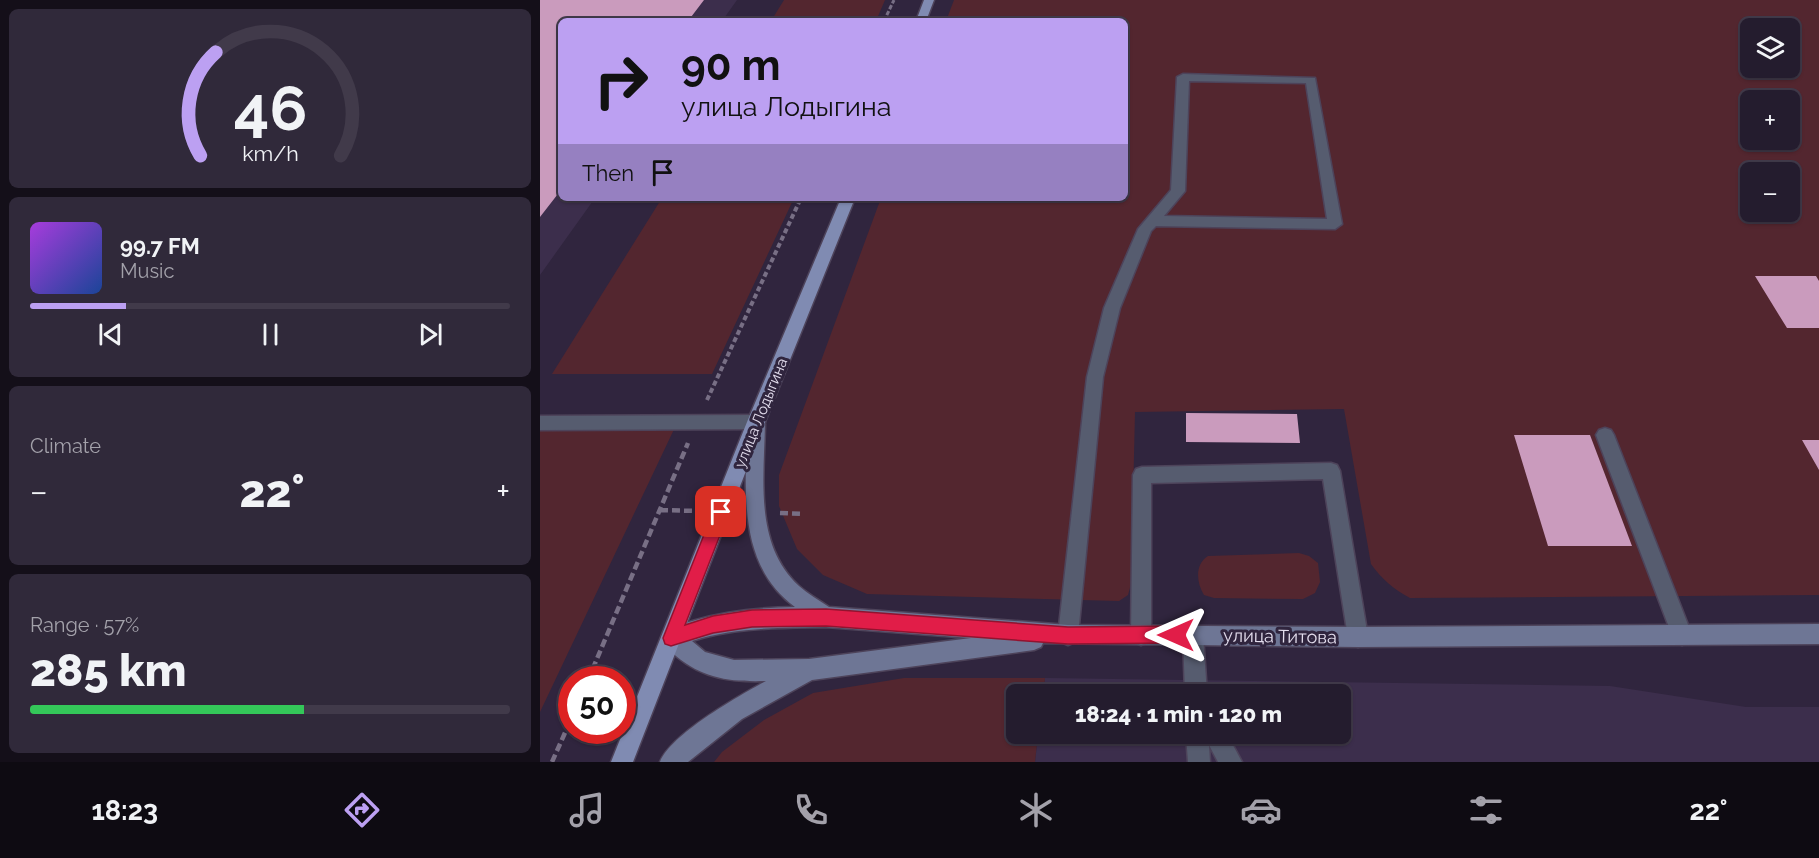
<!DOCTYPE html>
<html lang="en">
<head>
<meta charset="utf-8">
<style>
  :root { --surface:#241c2e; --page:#30293a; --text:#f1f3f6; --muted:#a3a1aa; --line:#413a4a; --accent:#bca0f2 }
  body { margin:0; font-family:Raleway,sans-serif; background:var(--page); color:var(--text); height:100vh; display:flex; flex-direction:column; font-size:22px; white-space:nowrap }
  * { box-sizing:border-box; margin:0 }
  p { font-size:20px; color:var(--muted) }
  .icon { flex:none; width:33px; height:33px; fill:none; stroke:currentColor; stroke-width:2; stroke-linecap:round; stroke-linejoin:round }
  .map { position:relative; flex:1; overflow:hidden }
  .sheet { display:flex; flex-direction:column; gap:9px; padding:9px; background:#140f19; width:540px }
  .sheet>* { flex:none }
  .banner { position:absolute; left:18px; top:18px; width:570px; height:183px; border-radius:9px; box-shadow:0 2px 4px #0004,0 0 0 2px var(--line); background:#bca0f2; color:#111; overflow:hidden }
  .tools { position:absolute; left:1200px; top:18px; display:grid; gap:12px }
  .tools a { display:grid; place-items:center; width:60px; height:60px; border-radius:9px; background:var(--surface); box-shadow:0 2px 4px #0004,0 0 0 2px var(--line); font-size:30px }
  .speed { position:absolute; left:18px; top:666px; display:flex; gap:12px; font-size:30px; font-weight:700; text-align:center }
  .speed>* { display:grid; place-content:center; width:78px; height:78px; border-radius:50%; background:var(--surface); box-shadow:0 2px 4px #0004,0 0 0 2px var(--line); line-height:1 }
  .speed .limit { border:9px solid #d22; background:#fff; color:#111 }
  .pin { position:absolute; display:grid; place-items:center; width:51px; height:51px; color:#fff; margin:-26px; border-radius:12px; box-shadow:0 3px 9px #0006 }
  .me { position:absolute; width:66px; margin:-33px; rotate:270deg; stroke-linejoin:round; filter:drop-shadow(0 0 4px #0008) }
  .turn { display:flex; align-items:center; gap:21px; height:126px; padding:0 24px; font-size:27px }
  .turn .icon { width:78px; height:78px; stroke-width:2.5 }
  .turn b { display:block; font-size:42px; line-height:51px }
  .then { display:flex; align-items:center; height:57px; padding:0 24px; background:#0003; gap:12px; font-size:22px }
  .big { font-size:45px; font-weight:800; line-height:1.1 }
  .sheet .widget { flex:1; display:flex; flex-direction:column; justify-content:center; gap:9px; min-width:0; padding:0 21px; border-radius:9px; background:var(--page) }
  .sheet .dial { align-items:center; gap:0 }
  .dial svg { height:156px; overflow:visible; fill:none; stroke:var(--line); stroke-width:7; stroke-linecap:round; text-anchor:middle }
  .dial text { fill:var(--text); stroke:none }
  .song { display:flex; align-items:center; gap:18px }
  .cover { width:72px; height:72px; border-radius:9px; background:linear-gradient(135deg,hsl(280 70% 55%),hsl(220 70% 35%)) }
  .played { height:6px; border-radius:3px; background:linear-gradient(90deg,var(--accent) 20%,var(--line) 20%) }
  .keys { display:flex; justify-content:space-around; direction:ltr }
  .heat { display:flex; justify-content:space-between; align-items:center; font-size:33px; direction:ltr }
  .charge { height:9px; border-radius:4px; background:linear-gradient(90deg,#34c759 57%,var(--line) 0) }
  .trip { position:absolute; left:466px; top:684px; width:345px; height:60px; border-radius:9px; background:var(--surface); box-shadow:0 2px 4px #0004,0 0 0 2px var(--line); font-weight:800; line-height:60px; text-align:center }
  .dock { display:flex; height:96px; justify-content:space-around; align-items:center; background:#0e0b12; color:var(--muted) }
  .dock .icon { width:42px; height:42px }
  .dock .active { color:var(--accent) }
  .dock b { font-size:27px; color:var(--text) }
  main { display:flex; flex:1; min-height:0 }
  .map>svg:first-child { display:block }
  .built { fill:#3c2e4c }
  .green { fill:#53262f; fill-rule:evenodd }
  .building { fill:#ca9bbd }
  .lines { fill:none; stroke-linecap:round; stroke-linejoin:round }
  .service-casing { stroke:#4d435a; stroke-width:3 }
  .secondary-casing { stroke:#4d435a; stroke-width:3 }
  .primary-casing { stroke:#4d435a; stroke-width:3 }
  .path-far2 { stroke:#786f85; stroke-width:3; stroke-dasharray:4.5 2; stroke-linecap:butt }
  .path-far1 { stroke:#786f85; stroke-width:4; stroke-dasharray:5 3; stroke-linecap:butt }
  .path { stroke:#786f85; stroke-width:4.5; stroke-dasharray:8 4; stroke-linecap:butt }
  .service { fill:#565c6f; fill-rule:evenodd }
  .secondary { fill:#6e7695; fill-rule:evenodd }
  .primary { fill:#808bb2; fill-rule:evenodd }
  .route { fill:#e11d48; stroke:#92132f; stroke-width:1.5 }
  .labels { text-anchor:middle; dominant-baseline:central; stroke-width:6; stroke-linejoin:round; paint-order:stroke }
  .street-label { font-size:15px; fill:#e4deee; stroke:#30253e }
  .near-street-label { font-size:18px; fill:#e4deee; stroke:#30253e }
</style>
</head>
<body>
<main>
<section class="sheet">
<div class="widget dial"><svg viewBox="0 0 100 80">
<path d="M14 69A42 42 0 1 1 86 69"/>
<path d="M14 69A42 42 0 0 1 22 16" stroke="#bca0f2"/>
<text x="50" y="56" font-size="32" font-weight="700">46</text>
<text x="50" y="72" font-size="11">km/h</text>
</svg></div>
<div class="widget">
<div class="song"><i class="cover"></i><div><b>99.7 FM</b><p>Music</p></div></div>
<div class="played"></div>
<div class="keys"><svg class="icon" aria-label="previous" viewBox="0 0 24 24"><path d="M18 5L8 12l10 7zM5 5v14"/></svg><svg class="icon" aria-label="pause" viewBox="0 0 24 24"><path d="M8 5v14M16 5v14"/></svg><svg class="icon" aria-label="next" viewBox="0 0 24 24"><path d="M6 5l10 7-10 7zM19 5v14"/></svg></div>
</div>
<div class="widget"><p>Climate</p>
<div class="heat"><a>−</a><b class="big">22°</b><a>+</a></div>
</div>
<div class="widget"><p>Range · 57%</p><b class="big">285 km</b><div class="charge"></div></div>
</section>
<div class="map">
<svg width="1279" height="762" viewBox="0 0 1279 762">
  <rect width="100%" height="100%" fill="#30253e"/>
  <path class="built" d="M0,0h197l-15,21h-161v177h34l-55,77z
    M505,678l565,8 136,21h73v55h-784l3,-28h303v-40h-298z"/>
  <path class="green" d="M244,0h101l-9,21h-105z
    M414,0h865v595l-409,3c-17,-9 -28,-19 -39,-34l-27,-155 -209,3 -4,172 -3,11 -9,6 -252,-7 -44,-19 -26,-26 -18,-43v-31l102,-277h244v-177h-179zM1210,28h40v40h-40zM1210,100h40v40h-40zM1210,172h40v40h-40z
    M122,198h132l-82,176h-160z
    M0,423h137l-137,289z
    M759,553l10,3 9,7 2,19 -5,11 -12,6 -89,-1 -10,-3c-8,-13 -9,-31 4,-39z
    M364,678h141l-2,16h-26v40h21l-3,28h-321l8,-10 42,-32 49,-27z"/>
  <path class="building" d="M0,0h164l-16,21h-127v169l-21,27z
    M1215,276h61l3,5v47h-32z
    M646,413l111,1 3,29 -114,-1z
    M974,435h76l42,111h-84z
    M1262,440h17v30z"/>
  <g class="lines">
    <g class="service-casing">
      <path id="service" d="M643,74l132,4 27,146 -7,5 -179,-3 -5,5 -31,77 -17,69 -25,258 -3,7 -7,3 -7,-3 -3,-7 29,-258 17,-69 34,-79 33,-39 6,-113zM649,81l117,2 21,136 -163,-3 21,-25z
        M216,415l6,2 3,5 -3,5 -6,2 -216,1v-14z
        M1065,428l6,2 3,5 78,200 -3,7 -7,3 -7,-3 -3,-7 -76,-200 3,-5z
        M791,463l6,2 3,6 28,166 -3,7 -7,3 -7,-3 -3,-7 -25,-158 -172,4v152l-3,7 -7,3 -7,-3 -3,-7 2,-160 3,-6 6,-2z
        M653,625l7,3 3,7 4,59h-22l-2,-59 3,-7z
        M646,734h41l15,28h-24l-9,-17 1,17h-22z"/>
    </g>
    <g class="secondary-casing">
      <path id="secondary" d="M216,417l6,2 3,5c-1,54 -11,121 34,162 9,8 20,14 30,21l239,18 290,2 461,-3v20l-461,3 -315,-4 -2,4 -7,3 -222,30 -70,39 -54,43h-28c11,-28 79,-66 106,-81 -35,1 -62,-2 -90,-25 -7,-6 -12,-10 -15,-18l3,-7c43,-18 85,-23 131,-24 -59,-43 -49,-119 -48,-183l3,-5zM286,627l145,11 -162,21 -75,1 -29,-8 -13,-11c44,-14 88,-13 134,-14z"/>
    </g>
    <g class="primary-casing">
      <path id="primary" d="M384,0h10l-8,21h-10z
        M301,198h14l-90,224 -132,340h-22l136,-340z"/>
    </g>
    <path class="path-far2" d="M344,21l10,-21"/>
    <path class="path-far1" d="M167,400l94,-202"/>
    <path class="path" d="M120,510l38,1
      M240,513l23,1
      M48,680l100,-237
      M12,762l20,-45"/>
    <use href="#service" class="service"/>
    <use href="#secondary" class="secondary"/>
    <use href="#primary" class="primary"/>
  </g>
  <path class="route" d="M181,505l5,2 3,5 -44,113 28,-9 39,-6 74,-1 242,18 108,-1 6,3 2,6 -2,6 -6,2 -108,1 -242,-18 -74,1 -39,6 -42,13 -6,-2 -2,-6 50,-126 3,-5z"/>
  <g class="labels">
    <g class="street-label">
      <text transform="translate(221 413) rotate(-68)">улица Лодыгина</text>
    </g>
    <g class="near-street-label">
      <text transform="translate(740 636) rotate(1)">улица Титова</text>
    </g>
  </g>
</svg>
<div class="tools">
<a><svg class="icon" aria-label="layers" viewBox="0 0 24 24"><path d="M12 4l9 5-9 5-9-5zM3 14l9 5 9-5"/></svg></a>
<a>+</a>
<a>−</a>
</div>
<div class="speed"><div class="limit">50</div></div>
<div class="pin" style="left:181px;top:512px;background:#d93025"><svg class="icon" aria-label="arrive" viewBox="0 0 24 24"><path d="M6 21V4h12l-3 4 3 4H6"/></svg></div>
<svg class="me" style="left:636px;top:635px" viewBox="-20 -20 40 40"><path d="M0-17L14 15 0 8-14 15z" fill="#e11d48" stroke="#fff" stroke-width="4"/></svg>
<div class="trip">18:24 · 1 min · 120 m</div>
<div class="banner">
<div class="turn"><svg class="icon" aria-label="right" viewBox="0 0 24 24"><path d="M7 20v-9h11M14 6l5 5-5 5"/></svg><div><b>90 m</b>улица Лодыгина</div></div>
<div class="then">Then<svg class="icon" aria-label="arrive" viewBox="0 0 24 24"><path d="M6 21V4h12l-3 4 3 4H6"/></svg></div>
</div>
</div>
</main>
<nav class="dock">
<b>18:23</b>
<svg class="icon active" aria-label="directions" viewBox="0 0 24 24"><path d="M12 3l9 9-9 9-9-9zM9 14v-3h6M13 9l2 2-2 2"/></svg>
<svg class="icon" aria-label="music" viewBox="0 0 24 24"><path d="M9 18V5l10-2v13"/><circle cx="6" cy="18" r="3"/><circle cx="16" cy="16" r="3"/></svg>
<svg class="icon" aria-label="phone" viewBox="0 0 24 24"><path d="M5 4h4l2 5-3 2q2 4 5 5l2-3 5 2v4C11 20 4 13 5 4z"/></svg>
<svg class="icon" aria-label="climate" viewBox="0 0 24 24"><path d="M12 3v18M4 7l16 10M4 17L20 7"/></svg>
<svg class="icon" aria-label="car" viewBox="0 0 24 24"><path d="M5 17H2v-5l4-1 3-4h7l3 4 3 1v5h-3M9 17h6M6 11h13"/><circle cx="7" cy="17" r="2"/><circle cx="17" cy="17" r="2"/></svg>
<svg class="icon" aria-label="filters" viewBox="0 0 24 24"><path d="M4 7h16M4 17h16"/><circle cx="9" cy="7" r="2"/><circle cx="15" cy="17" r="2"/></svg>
<b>22°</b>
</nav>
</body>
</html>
